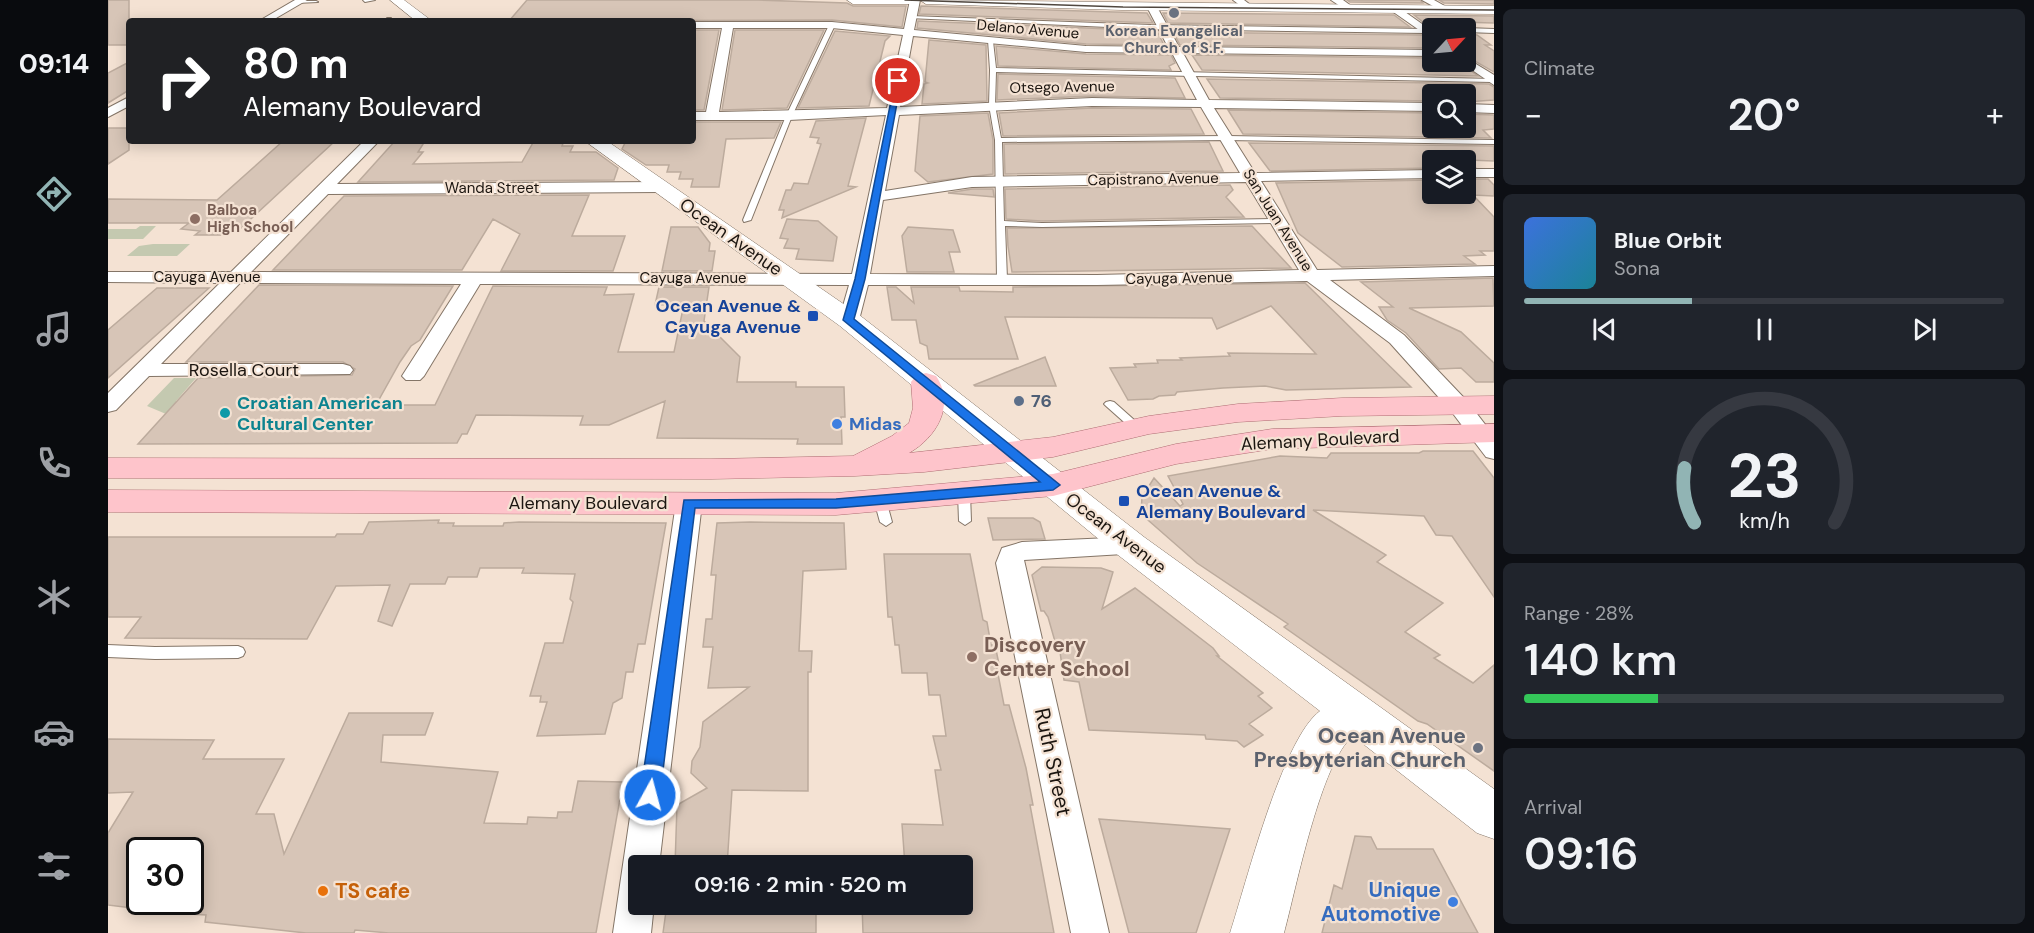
<!DOCTYPE html>
<html lang="en">
<head>
<meta charset="utf-8">
<style>
  :root { --surface:#171b24; --page:#20242c; --text:#f1f3f6; --muted:#9ea1a6; --line:#363941; --accent:#91b4b4 }
  body { margin:0; font-family:"DM Sans",sans-serif; background:var(--page); color:var(--text); height:100vh; display:flex; flex-direction:column; font-size:22px; white-space:nowrap }
  * { box-sizing:border-box; margin:0 }
  p { font-size:20px; color:var(--muted) }
  .icon { flex:none; width:33px; height:33px; fill:none; stroke:currentColor; stroke-width:2; stroke-linecap:round; stroke-linejoin:round }
  .map { position:relative; flex:1; overflow:hidden }
  .side { display:flex; flex-direction:column; gap:9px; padding:9px; background:#0d0f14; width:540px }
  .side>* { flex:none }
  .guide { position:absolute; left:18px; top:18px; width:570px; height:126px; border-radius:6px; box-shadow:0 3px 15px #0003; background:#202124; color:#fff; overflow:hidden }
  .needle { width:39px; rotate:64deg }
  .fabs { position:absolute; left:1314px; top:18px; display:grid; gap:12px }
  .fabs a { display:grid; place-items:center; width:54px; height:54px; border-radius:6px; background:var(--surface); box-shadow:0 3px 15px #0003; font-size:30px }
  .speed { position:absolute; left:18px; top:837px; display:flex; gap:12px; font-size:30px; font-weight:700; text-align:center }
  .speed>* { display:grid; place-content:center; width:78px; height:78px; border-radius:50%; background:var(--surface); box-shadow:0 3px 15px #0003; line-height:1 }
  .speed .limit { border:3px solid #111; border-radius:9px; background:#fff; color:#111 }
  .pin { position:absolute; display:grid; place-items:center; width:51px; height:51px; color:#fff; margin:-26px; border:3px solid #fff; border-radius:50%; box-shadow:0 2px 6px #0007 }
  .me { position:absolute; width:66px; margin:-33px; rotate:7deg; stroke-linejoin:round; filter:drop-shadow(0 0 4px #0008) }
  .turn { display:flex; align-items:center; gap:21px; height:126px; padding:0 18px; font-size:27px }
  .turn .icon { width:78px; height:78px; stroke-width:2.5 }
  .turn b { display:block; font-size:42px; line-height:51px }
  .big { font-size:45px; font-weight:600; line-height:1.1 }
  .side .widget { flex:1; display:flex; flex-direction:column; justify-content:center; gap:9px; min-width:0; padding:0 21px; border-radius:9px; background:var(--page) }
  .side .dial { align-items:center; gap:0 }
  .dial svg { height:156px; overflow:visible; fill:none; stroke:var(--line); stroke-width:7; stroke-linecap:round; text-anchor:middle }
  .dial text { fill:var(--text); stroke:none }
  .song { display:flex; align-items:center; gap:18px }
  .cover { width:72px; height:72px; border-radius:9px; background:linear-gradient(135deg,hsl(220 70% 55%),hsl(190 70% 35%)) }
  .played { height:6px; border-radius:3px; background:linear-gradient(90deg,var(--accent) 35%,var(--line) 35%) }
  .keys { display:flex; justify-content:space-around; direction:ltr }
  .heat { display:flex; justify-content:space-between; align-items:center; font-size:33px; direction:ltr }
  .charge { height:9px; border-radius:4px; background:linear-gradient(90deg,#34c759 28%,var(--line) 0) }
  .trip { position:absolute; left:520px; top:855px; width:345px; height:60px; border-radius:6px; background:var(--surface); box-shadow:0 3px 15px #0003; font-weight:600; line-height:60px; text-align:center }
  main { display:flex; flex:1; min-height:0 }
  .menu { display:flex; flex-direction:column; width:108px; justify-content:space-around; align-items:center; background:#090b0e; color:var(--muted) }
  .menu .icon { width:42px; height:42px }
  .menu .on { color:var(--accent) }
  .menu b { font-size:27px; color:var(--text) }
  .map>svg:first-child { display:block }
  .green { fill:#c4c9b0 }
  .building { fill:#d7c5b7; stroke:#bcab9d; stroke-width:1.5 }
  .lines { fill:none; stroke-linecap:round; stroke-linejoin:round }
  .lane-casing { stroke:#847567; stroke-width:2 }
  .street-casing { stroke:#847567; stroke-width:2 }
  .secondary-casing { stroke:#847567; stroke-width:1 }
  .primary-casing { stroke:#af6d73; stroke-width:1 }
  .lane { fill:#fff; fill-rule:evenodd }
  .street { fill:#fff; fill-rule:evenodd }
  .secondary { fill:#fff; fill-rule:evenodd }
  .primary { fill:#fec4cb; fill-rule:evenodd }
  .tram { stroke:#50473f; stroke-width:1.5 }
  .route { fill:#1a73e8; stroke:#114b97; stroke-width:1.5 }
  .worship-dot { fill:#6b7280; stroke:#f4e2d3; stroke-width:2 }
  .education-dot { fill:#8d6e63; stroke:#f4e2d3; stroke-width:2 }
  .transit-dot { fill:#1a4fb4; stroke:#f4e2d3; stroke-width:2 }
  .service-dot { fill:#5c6f8a; stroke:#f4e2d3; stroke-width:2 }
  .culture-dot { fill:#0f9aa8; stroke:#f4e2d3; stroke-width:2 }
  .shop-dot { fill:#3f7fe0; stroke:#f4e2d3; stroke-width:2 }
  .food-dot { fill:#e8710a; stroke:#f4e2d3; stroke-width:2 }
  .labels { text-anchor:middle; dominant-baseline:central; stroke-width:4.5; stroke-linejoin:round; paint-order:stroke }
  .far-street-label { font-size:15px; fill:#1b1510; stroke:#f4e2d3 }
  .far-worship-label { font-size:15px; font-weight:bold; fill:#5b616d; stroke:#f4e2d3 }
  .far-education-label { font-size:15px; font-weight:bold; fill:#785e54; stroke:#f4e2d3; text-anchor:start }
  .street-label { font-size:18px; fill:#1b1510; stroke:#f4e2d3 }
  .transit-label { font-size:18px; font-weight:bold; fill:#164399; stroke:#f4e2d3; text-anchor:end }
  .service-label { font-size:18px; font-weight:bold; fill:#4e5e75; stroke:#f4e2d3; text-anchor:start }
  .culture-label { font-size:18px; font-weight:bold; fill:#0d838f; stroke:#f4e2d3; text-anchor:start }
  .shop-label { font-size:18px; font-weight:bold; fill:#366cbe; stroke:#f4e2d3; text-anchor:start }
  .near-education-label { font-size:21px; font-weight:bold; fill:#785e54; stroke:#f4e2d3; text-anchor:start }
  .near-worship-label { font-size:21px; font-weight:bold; fill:#5b616d; stroke:#f4e2d3; text-anchor:end }
  .near-street-label { font-size:21px; fill:#1b1510; stroke:#f4e2d3 }
  .near-shop-label { font-size:21px; font-weight:bold; fill:#366cbe; stroke:#f4e2d3; text-anchor:end }
  .near-food-label { font-size:21px; font-weight:bold; fill:#c56008; stroke:#f4e2d3; text-anchor:start }
</style>
</head>
<body>
<main>
<nav class="menu">
<b>09:14</b>
<svg class="icon on" aria-label="directions" viewBox="0 0 24 24"><path d="M12 3l9 9-9 9-9-9zM9 14v-3h6M13 9l2 2-2 2"/></svg>
<svg class="icon" aria-label="music" viewBox="0 0 24 24"><path d="M9 18V5l10-2v13"/><circle cx="6" cy="18" r="3"/><circle cx="16" cy="16" r="3"/></svg>
<svg class="icon" aria-label="phone" viewBox="0 0 24 24"><path d="M5 4h4l2 5-3 2q2 4 5 5l2-3 5 2v4C11 20 4 13 5 4z"/></svg>
<svg class="icon" aria-label="climate" viewBox="0 0 24 24"><path d="M12 3v18M4 7l16 10M4 17L20 7"/></svg>
<svg class="icon" aria-label="car" viewBox="0 0 24 24"><path d="M5 17H2v-5l4-1 3-4h7l3 4 3 1v5h-3M9 17h6M6 11h13"/><circle cx="7" cy="17" r="2"/><circle cx="17" cy="17" r="2"/></svg>
<svg class="icon" aria-label="filters" viewBox="0 0 24 24"><path d="M4 7h16M4 17h16"/><circle cx="9" cy="7" r="2"/><circle cx="15" cy="17" r="2"/></svg>
</nav>
<div class="map">
<svg width="1386" height="933" viewBox="0 0 1386 933">
  <rect width="100%" height="100%" fill="#f4e2d3"/>
  <path class="green" d="M32,226h16l-13,13h-35v-10h28z
    M45,244h37l-13,12h-50l12,-10z
    M66,378h22l-20,23 12,1 -22,12 -19,-8z"/>
  <path class="building" d="M0,0h21v45h-21z
    M419,0h231l89,3 6,3h53l-4,21 -70,-7 -323,1z
    M1239,0h73l3,3 -73,-1z
    M1331,0h55v4l-50,-1z
    M813,6l226,7 6,10 -234,-9z
    M1055,13l231,2 16,12 -242,-4z
    M1306,15l80,1v7l-36,-1 6,6 -32,1z
    M810,21l239,10 7,14 -78,-1 -169,-16z
    M585,30h26l-15,80h-11z
    M627,30h89l-37,78 -65,2z
    M727,31l55,5 -5,5 -16,65 -71,2z
    M1065,32l250,3 9,6v7l-252,-3z
    M1358,34l11,1 14,10h-6l9,6v21l-28,-16z
    M821,40l57,5 1,56 -65,3 2,-20 4,-1 -3,-1z
    M888,46l90,8 85,1 4,8 -6,3 2,4 -173,-4z
    M1084,55l240,3v4h27l19,14 -276,-6z
    M21,62v28l-21,13v-30z
    M890,74l177,4 10,20 -93,-2 -95,4z
    M1099,79l282,5 5,3v13l-28,2v-8h-34v7l-212,-3z
    M984,108l99,1 13,25 -201,2 -4,-23z
    M1120,110l204,3v15h34v-14l28,1v14l-11,1 8,8 -248,-4z
    M880,113l5,27v34l-65,8 -13,-11 5,-55z
    M758,118l-18,68 8,1 -74,31 2,-8h-5l7,-20h5l3,-7 14,1 13,-40 -4,-1 2,-5 -9,-1 6,-16z
    M585,122h88l-7,16 -48,1 -7,48h-28l2,-8h-14l2,-7h-14l2,-7h-23l-24,-16 4,-8h67z
    M0,128h21v22l-21,14z
    M175,141h52l-95,88h-7l-6,6h-32l5,-4 -19,-2 8,-6h-81v-24l109,1z
    M287,141h30l-7,11h5l-10,12 109,-2 12,-21h30l-2,5h11l-3,6h26l22,16 -4,12 -256,2z
    M1101,142l14,29 -218,3 -1,-30z
    M1141,143l245,3v15l-26,-1 7,7h-9v-7h-34v8l-162,3z
    M1358,179h22l6,6v11l-21,-1 21,22v34h-14l5,4 -21,1 11,8 -133,3 -44,-34 -22,-50 156,-3v14h34z
    M1122,185l3,5 -7,7 18,20 -202,4 -36,-2 -1,-30z
    M864,189h21l1,8 -46,-4z
    M481,195l-17,41h53l-12,35h-112l19,-37 -27,-15 -31,51h-189l71,-74z
    M679,219l31,2 19,16 -4,24 -37,-2 3,-10 -15,-1 4,-9 -8,-1z
    M1144,226l39,42 -279,4 -4,-26 -1,-18z
    M563,227h27l12,16 -1,8h6l-3,20h-50z
    M800,227l45,3 7,22h-11l5,20h-47l-5,-36z
    M1385,278l1,28 -85,2 52,24 33,31v19h-18l-15,-14 -22,1 -33,-36 -19,-13 -8,-13h14l-32,-25z
    M1197,283l106,104 -125,3 -21,-4 -42,2 -46,4 -2,3 -16,1 -6,3 -25,1 -18,-32 26,-1 -2,-3 24,-1 -1,-3h25l-2,-2 50,-2 -2,-3 88,1 -45,-48 -54,23 -5,-11 -207,-1 13,42h-89l-2,-13 -7,-3 -4,-23h-24l-5,-33h9l18,16 -3,-16h48l1,4 53,1v-5z
    M151,285l194,1 -33,54 -9,6 -11,16 -24,43h59l58,-119 114,1 -3,8 30,-1 -16,58h56l10,-48 -29,1 4,-18h50l-5,34 36,36 -3,25h59v5h48l1,30h-4l1,27h-45l1,-5 -141,-1 8,-37 -56,24h-29l3,-9 -107,-1 -9,19h-5l-5,9 -319,1 60,-66 154,-3 3,-6 -12,-7h-157z
    M49,288h52l-101,90v-48z
    M937,357l11,29h-81l-1,-1z
    M1315,451h50l21,27v119l-42,-61 -16,-1 -12,-19 -111,-6 73,45 -9,7 66,41 -38,29 35,23 -6,3 39,25 21,-18v106l-67,-47 -9,-3 -134,-94 4,-3 -91,-61 -56,-49 1,-17 12,-19 26,28 3,-2 -15,-28 112,-20 47,2 4,-5h88z
    M880,518h45l7,4 5,17 -52,1z
    M331,520l-1,3h16l-1,3h50l1,-3 15,-1 147,1 -21,121h-7l-5,28h-7l-4,26 -9,5 -8,31 -68,2 10,-34h-7l1,-6h-11l15,-53h18l10,-41 -3,-3 5,-25 -53,-1 2,-5h-44l-3,9h-29l-3,7h-35l-18,42 -14,-5 12,-36 -54,1 -29,53 -182,-1 16,-21h-33v-80h227l2,-3h26l6,-12z
    M642,522l94,1 2,46 -43,2 -4,80h13l-1,21h-3v119l-76,-1 -5,76h-52l2,-61 30,-17 -16,-15 1,-12 8,-14 3,-25 46,-35 -41,1 5,-41h-10l3,-28h6l4,-44h-5l6,-52z
    M776,554h86l13,66 4,2 4,23h4l4,19h-3l8,41h5l17,63 7,37h-3l24,128h-191l-1,-29h101v-38h-58l-3,-42 41,1 -8,-55h6l-8,-34h13l-6,-41h-11l-2,-22h-25l-3,-28h-4l-3,-28h-4z
    M934,567l59,1 12,4 -11,37 33,-21 78,60 6,8h-2l46,37 -5,3 14,12 -23,16 14,11 -19,12 -7,-6 -31,-2 -1,-4 -116,-5 -10,-48 -15,-2 -5,-35h-3l-8,-28 -4,-6h-3l-9,-36z
    M241,713h84l-8,22h-42l-2,27 117,10 -14,51 43,1 1,-7 29,1 1,-6h14l6,-31 45,1 -27,151h-207l-34,-3 -1,3h-48l-101,-11 1,-7 -16,-1v-64h-50v59l-32,-4v-72l25,-41 -25,1v-54l106,1 -11,19h81l-28,55h18l10,40z
    M991,819l131,10 -34,104h-67z
    M1247,836l16,1 6,12h56l45,84h-156l12,-48 8,4z
    M559,904h145v7h4v22h-153z"/>
  <g class="lines">
    <g class="lane-casing">
      <path id="lane" d="M255,0h12l-10,2z
        M190,1h18l2,1 -22,1z
        M803,16l240,9 274,4 3,2 -3,2 -274,-4 -242,-11z
        M279,18h4v3h-6z
        M724,23l3,2 -43,91 -41,104 -7,2 -1,-2 43,-104 43,-91z
        M1358,28l28,1v4l-28,-1z
        M880,40l5,1 3,27 498,11 -2,3 -496,-10 -1,33 6,33 227,-2 266,4v4l-266,-4 -226,2 2,79 38,2 233,-4 4,2 -4,2 -233,4 -37,-1 2,53 -5,3 -5,-3 -2,-139 -6,-35 1,-35z
        M1002,401l4,1 27,24 2,2 -2,2h-8l-27,-24 -2,-2 2,-2z
        M856,489l6,4 1,28 -6,4 -6,-4 -1,-28z
        M772,496l6,4 6,22 -6,4 -6,-4 -6,-22z
        M0,645l47,2 83,-1 5,2 2,4 -2,4 -5,2 -83,1 -47,-2z"/>
    </g>
    <g class="street-casing">
      <path id="street" d="M187,0h12l-36,21h-12z
        M802,0h10l-6,30 172,16 82,1 -21,-40 5,-3 5,3 22,40 253,3v6l-249,-3 26,47 223,3v8l-218,-3 41,65 177,-3v8l-171,3 56,89 177,-4v10l-164,4 74,55 63,66 27,35v23l-8,-2 -35,-46 -61,-68 -83,-62 -210,4h-229l-9,35 -10,6 -10,-6 10,-35 -369,-1 -56,92 -4,4h-14l-4,-4 59,-92 -221,-1 -79,81h182l7,2 3,4 -3,4 -201,2 -33,34 -8,2v-19l112,-110 -112,-1v-10h123l133,-131h15l-42,43 323,-2 8,5 -8,5 -332,2 -77,78 601,2 34,-159 -97,5h-96v-8h13l16,-84h-29v-6h139l72,7zM625,28h99l71,7 -16,73 -168,4zM805,36l173,16 86,1 25,47 -105,-2 -192,9zM984,106l109,1 39,66 -268,4 -87,14 14,-76zM1138,182l53,88 -202,5 -227,-1 13,-74 89,-13z
        M1125,0h11l9,7 -8,2z
        M1223,0h12l11,8 -8,2z
        M1314,0h12l16,9 -8,2z
        M1284,7h6l34,24v8l-40,-28z
        M1358,58l28,17v10l-32,-22 -1,-1h5z
        M21,97v9l-21,11v-9z
        M1358,104l28,1v8l-28,-1z
        M1358,169h28v8h-28z
        M581,495l9,2 4,6 -43,363h-20v38h15l-3,29h-38l63,-430 4,-6z
        M1023,537l9,2 4,7 -4,7 -116,7 85,373h-38l-75,-370 6,-15 20,-6z"/>
    </g>
    <g class="secondary-casing">
      <path id="secondary" d="M282,0h14l28,21h-16z
        M739,0h72l-6,4h-60z
        M812,0l574,6v8l-372,-4 -196,-6z
        M477,141h22l251,173 286,223 350,252v50l-17,-6 -124,-97c-32,25 -57,153 -69,197h-54c16,-49 52,-194 90,-222l-202,-156 -278,-229z"/>
    </g>
    <g class="primary-casing">
      <path id="primary" d="M818,373l10,3c20,29 0,62 -27,77l144,-16 96,-21 89,-12 104,-6 152,-2v18l-152,2 -104,6 -89,12 -96,23 -129,15 -69,4 -144,3 -603,-1v-20l603,1 142,-3 39,-20 17,-13 4,-15 -2,-26 5,-6z
        M1386,424v18l-222,7 -96,15 -123,32 -217,19 -728,-3v-22l728,3 217,-19 123,-30 96,-15z"/>
    </g>
    <use href="#lane" class="lane"/>
    <use href="#street" class="street"/>
    <use href="#secondary" class="secondary"/>
    <use href="#primary" class="primary"/>
    <path class="tram" d="M797,0l218,7 371,3"/>
  </g>
  <path class="route" d="M790,79l3,2 -36,198 -11,40 206,166 -7,5 -217,18h-141l-35,287 -3,6 -7,3 -7,-3 -3,-6 44,-295 152,-1 204,-17 -197,-162 12,-41 40,-198z"/>
  <g class="worship-dot">
    <circle cx="1066" cy="13" r="6"/>
    <circle cx="1370" cy="748" r="6"/>
  </g>
  <g class="education-dot">
    <circle cx="87" cy="219" r="6"/>
    <circle cx="864" cy="657" r="6"/>
  </g>
  <g class="transit-dot">
    <rect x="699" y="310" width="12" height="12" rx="3"/>
    <rect x="1010" y="495" width="12" height="12" rx="3"/>
  </g>
  <circle class="service-dot" cx="911" cy="401" r="6"/>
  <circle class="culture-dot" cx="117" cy="413" r="6"/>
  <g class="shop-dot">
    <circle cx="729" cy="424" r="6"/>
    <circle cx="1345" cy="902" r="6"/>
  </g>
  <circle class="food-dot" cx="215" cy="891" r="6"/>
  <g class="labels">
    <g class="far-street-label">
      <text transform="translate(920 29) rotate(5)">Delano Avenue</text>
      <text transform="translate(954 87) rotate(-1)">Otsego Avenue</text>
      <text transform="translate(1045 179) rotate(-1)">Capistrano Avenue</text>
      <text x="384" y="188">Wanda Street</text>
      <text transform="translate(1170 220) rotate(58)">San Juan Avenue</text>
      <text x="99" y="277">Cayuga Avenue</text>
      <text x="585" y="278">Cayuga Avenue</text>
      <text transform="translate(1071 278) rotate(-1)">Cayuga Avenue</text>
    </g>
    <g class="far-worship-label">
      <text x="1066" y="31">Korean Evangelical<tspan x="1066" dy="17">Church of S.F.</tspan></text>
    </g>
    <g class="far-education-label">
      <text x="99" y="210">Balboa<tspan x="99" dy="17">High School</tspan></text>
    </g>
    <g class="street-label">
      <text transform="translate(623 237) rotate(35)">Ocean Avenue</text>
      <text x="136" y="370">Rosella Court</text>
      <text transform="translate(1212 440) rotate(-3)">Alemany Boulevard</text>
      <text x="480" y="503">Alemany Boulevard</text>
      <text transform="translate(1008 533) rotate(37)">Ocean Avenue</text>
    </g>
    <g class="transit-label">
      <text x="693" y="306">Ocean Avenue &amp;<tspan x="693" dy="21">Cayuga Avenue</tspan></text>
      <text x="1028" y="491" text-anchor="start">Ocean Avenue &amp;<tspan x="1028" dy="21">Alemany Boulevard</tspan></text>
    </g>
    <g class="service-label">
      <text x="923" y="401">76</text>
    </g>
    <g class="culture-label">
      <text x="129" y="403">Croatian American<tspan x="129" dy="21">Cultural Center</tspan></text>
    </g>
    <g class="shop-label">
      <text x="741" y="424">Midas</text>
    </g>
    <g class="near-education-label">
      <text x="876" y="645">Discovery<tspan x="876" dy="24">Center School</tspan></text>
    </g>
    <g class="near-worship-label">
      <text x="1358" y="736">Ocean Avenue<tspan x="1358" dy="24">Presbyterian Church</tspan></text>
    </g>
    <g class="near-street-label">
      <text transform="translate(945 762) rotate(78)">Ruth Street</text>
    </g>
    <g class="near-shop-label">
      <text x="1333" y="890">Unique<tspan x="1333" dy="24">Automotive</tspan></text>
    </g>
    <g class="near-food-label">
      <text x="227" y="891">TS cafe</text>
    </g>
  </g>
</svg>
<div class="fabs">
<a><svg class="needle" viewBox="-14 -14 28 28"><path d="M0-13l5 13h-10z" fill="#e53935"/><path d="M0 13l5-13h-10z" fill="#9ea1a6"/></svg></a>
<a><svg class="icon" aria-label="search" viewBox="0 0 24 24"><circle cx="10" cy="10" r="6"/><path d="M15 15l6 6"/></svg></a>
<a><svg class="icon" aria-label="layers" viewBox="0 0 24 24"><path d="M12 4l9 5-9 5-9-5zM3 14l9 5 9-5"/></svg></a>
</div>
<div class="speed"><div class="limit">30</div></div>
<div class="pin" style="left:790px;top:81px;background:#d93025"><svg class="icon" aria-label="arrive" viewBox="0 0 24 24"><path d="M6 21V4h12l-3 4 3 4H6"/></svg></div>
<svg class="me" style="left:542px;top:795px" viewBox="-20 -20 40 40"><circle r="17" fill="#1a73e8" stroke="#fff" stroke-width="3"/><path d="M0-11L8 9 0 5-8 9z" fill="#fff"/></svg>
<div class="trip">09:16 · 2 min · 520 m</div>
<div class="guide">
<div class="turn"><svg class="icon" aria-label="right" viewBox="0 0 24 24"><path d="M7 20v-9h11M14 6l5 5-5 5"/></svg><div><b>80 m</b>Alemany Boulevard</div></div>
</div>
</div>
<section class="side">
<div class="widget"><p>Climate</p>
<div class="heat"><a>−</a><b class="big">20°</b><a>+</a></div>
</div>
<div class="widget">
<div class="song"><i class="cover"></i><div><b>Blue Orbit</b><p>Sona</p></div></div>
<div class="played"></div>
<div class="keys"><svg class="icon" aria-label="previous" viewBox="0 0 24 24"><path d="M18 5L8 12l10 7zM5 5v14"/></svg><svg class="icon" aria-label="pause" viewBox="0 0 24 24"><path d="M8 5v14M16 5v14"/></svg><svg class="icon" aria-label="next" viewBox="0 0 24 24"><path d="M6 5l10 7-10 7zM19 5v14"/></svg></div>
</div>
<div class="widget dial"><svg viewBox="0 0 100 80">
<path d="M14 69A42 42 0 1 1 86 69"/>
<path d="M14 69A42 42 0 0 1 9 41" stroke="#91b4b4"/>
<text x="50" y="56" font-size="32" font-weight="700">23</text>
<text x="50" y="72" font-size="11">km/h</text>
</svg></div>
<div class="widget"><p>Range · 28%</p><b class="big">140 km</b><div class="charge"></div></div>
<div class="widget"><p>Arrival</p><b class="big">09:16</b></div>
</section>
</main>
</body>
</html>
